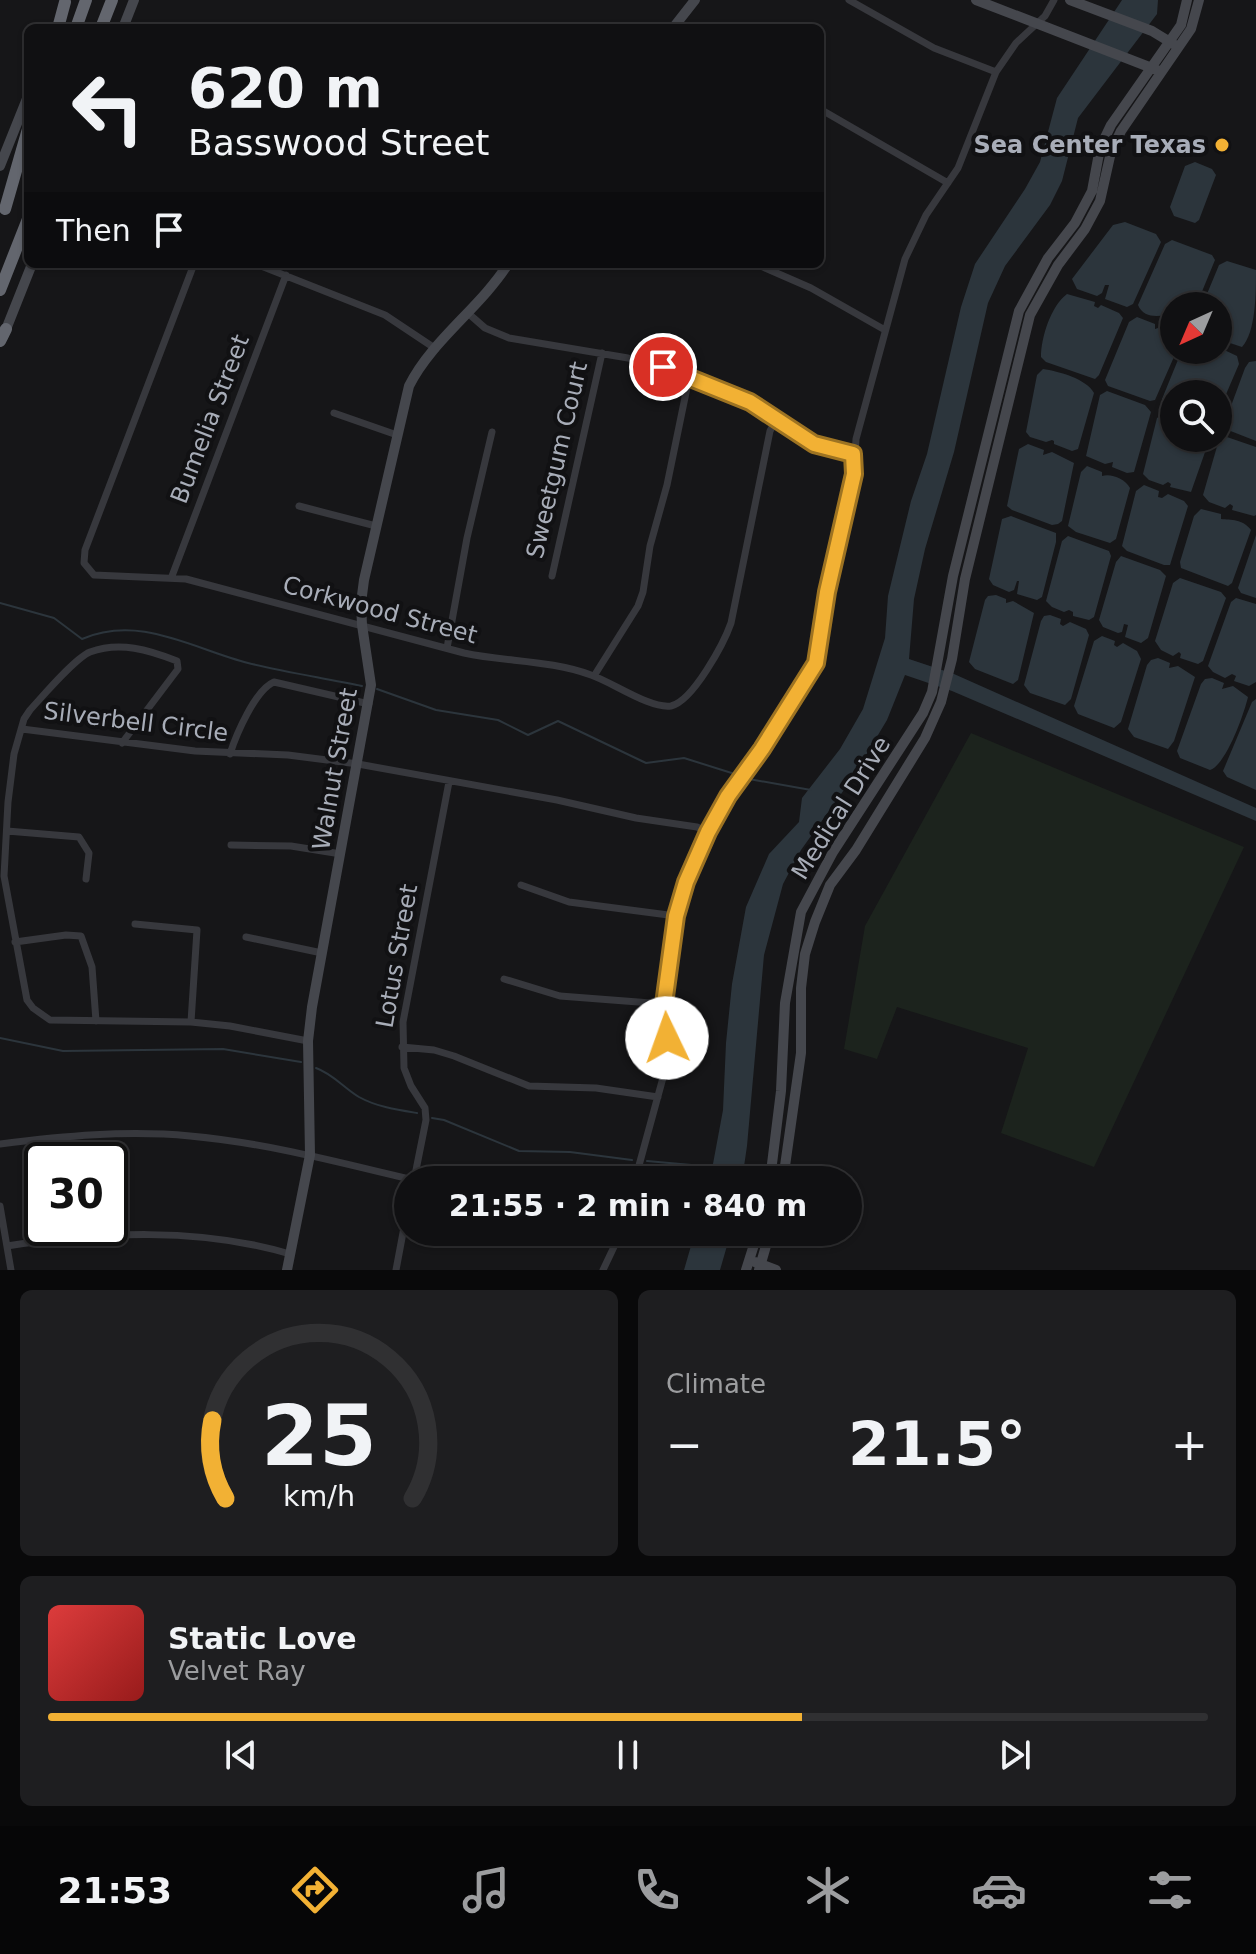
<!DOCTYPE html>
<html lang="en">
<head>
<meta charset="utf-8">
<style>
  :root { --surface:#101012; --page:#1e1e20; --text:#f1f3f6; --muted:#9c9d9f; --line:#303032; --accent:#f2b134 }
  body { margin:0; font-family:"DejaVu Sans",sans-serif; background:var(--page); color:var(--text); height:100vh; display:flex; flex-direction:column; font-size:30px; white-space:nowrap }
  * { box-sizing:border-box; margin:0 }
  p { font-size:26px; color:var(--muted) }
  .icon { flex:none; width:44px; height:44px; fill:none; stroke:currentColor; stroke-width:2; stroke-linecap:round; stroke-linejoin:round }
  .map { position:relative; height:1270px; overflow:hidden }
  .drawer { display:flex; flex-direction:column; gap:20px; padding:20px; background:#09090a; flex:1 }
  .drawer>* { flex:none }
  .banner { position:absolute; left:24px; top:24px; width:800px; height:244px; border-radius:12px; box-shadow:0 2px 6px #0004,0 0 0 2px var(--line); background:#101012; color:var(--text); overflow:hidden }
  .needle { width:52px; rotate:224deg }
  .controls { position:absolute; left:1160px; top:292px; display:grid; gap:16px }
  .controls a { display:grid; place-items:center; width:72px; height:72px; border-radius:50%; background:var(--surface); box-shadow:0 2px 6px #0004,0 0 0 2px var(--line); font-size:40px }
  .speed { position:absolute; left:24px; top:1142px; display:flex; gap:16px; font-size:40px; font-weight:700; text-align:center }
  .speed>* { display:grid; place-content:center; width:104px; height:104px; border-radius:50%; background:var(--surface); box-shadow:0 2px 6px #0004,0 0 0 2px var(--line); line-height:1 }
  .speed .limit { border:4px solid #111; border-radius:12px; background:#fff; color:#111 }
  .pin { position:absolute; display:grid; place-items:center; width:68px; height:68px; color:#fff; margin:-34px; border:4px solid #fff; border-radius:50%; box-shadow:0 2px 8px #0007 }
  .me { position:absolute; width:88px; margin:-44px; rotate:357deg; stroke-linejoin:round; filter:drop-shadow(0 0 6px #0008) }
  .turn { display:flex; align-items:center; gap:28px; height:168px; padding:0 32px; font-size:36px }
  .turn .icon { width:104px; height:104px; stroke-width:2.5 }
  .turn b { display:block; font-size:56px; line-height:68px }
  .then { display:flex; align-items:center; height:76px; padding:0 32px; background:#0003; gap:16px; font-size:30px }
  .big { font-size:60px; font-weight:700; line-height:1.1 }
  .drawer .tile { flex:1; display:flex; flex-direction:column; justify-content:center; gap:12px; min-width:0; padding:0 28px; border-radius:12px; background:var(--page) }
  .drawer .dial { align-items:center; gap:0 }
  .dial svg { height:208px; overflow:visible; fill:none; stroke:var(--line); stroke-width:7; stroke-linecap:round; text-anchor:middle }
  .dial text { fill:var(--text); stroke:none }
  .song { display:flex; align-items:center; gap:24px }
  .cover { width:96px; height:96px; border-radius:12px; background:linear-gradient(135deg,hsl(0 70% 55%),hsl(0 70% 35%)) }
  .played { height:8px; border-radius:4px; background:linear-gradient(90deg,var(--accent) 65%,var(--line) 65%) }
  .keys { display:flex; justify-content:space-around; direction:ltr }
  .heat { display:flex; justify-content:space-between; align-items:center; font-size:44px; direction:ltr }
  .drawer .tiles { flex:1; display:grid; gap:20px; grid-template-columns:1fr 1fr }
  .tile:last-child { grid-column:span 2 }
  .trip { position:absolute; left:394px; top:1166px; width:468px; height:80px; border-radius:40px; background:var(--surface); box-shadow:0 2px 6px #0004,0 0 0 2px var(--line); font-weight:700; line-height:80px; text-align:center }
  .dock { display:flex; height:128px; justify-content:space-around; align-items:center; background:#060607; color:var(--muted) }
  .dock .icon { width:56px; height:56px }
  .dock .selected { color:var(--accent) }
  .dock b { font-size:36px; color:var(--text) }
  .map>svg:first-child { display:block }
  .green { fill:#1c231d }
  .water { fill:#2c353c }
  .lines { fill:none; stroke-linecap:round; stroke-linejoin:round }
  .stream { stroke:#2c353c; stroke-width:2 }
  .street { stroke:#37383d; stroke-width:7 }
  .secondary { stroke:#45474d; stroke-width:10 }
  .highway { stroke:#63666e; stroke-width:12 }
  .route-casing { stroke:#9d7322; stroke-width:20 }
  .route { stroke:#f2b134; stroke-width:14 }
  .poi-dot { fill:#f2b134; stroke:#111113; stroke-width:3 }
  .labels { text-anchor:middle; dominant-baseline:central; stroke-width:8; stroke-linejoin:round; paint-order:stroke }
  .poi-label { font-size:24px; font-weight:bold; fill:#a8adb8; stroke:#111113; text-anchor:end }
  .street-label { font-size:24px; fill:#a8adb8; stroke:#111113 }
</style>
</head>
<body>
<div class="map">
<svg width="1256" height="1270" viewBox="0 0 1256 1270">
  <rect width="100%" height="100%" fill="#161618"/>
  <path class="green" d="M971,733l273,114 -150,320 -93,-34 27,-85 -131,-41 -20,52 -33,-10 21,-123z"/>
  <path class="water" d="M1122,0h36l-1,14 -79,104 -16,63 -12,24 -45,61 -17,37 -34,149 -29,97 -11,50 -5,60 45,15 302,134v13l-304,-130 -47,-16 -18,45 -36,60 -50,70 -18,34 -19,71 -17,191 -5,34h-32l13,-70 3,-67 6,-59 14,-77 23,-53 30,-32 3,-24 38,-49 23,-40 22,-71 3,-42 23,-95 16,-47 34,-147 14,-43 50,-75 15,-27 17,-64z
    M1195,162l17,7 4,6 -17,45 -4,3 -21,-7 -4,-9 15,-41z
    M1125,222l31,12 5,8 -28,62 -6,3 -22,-8 4,-14h-4l-3,8 -5,3 -20,-7 -5,-10 41,-54z
    M1172,240l40,15 3,5 -19,46h-22v17l-9,-3 1,-5c-11,2 -23,2 -28,-10l27,-61z
    M1227,261l29,9c0,23 0,62 -14,77l-21,-7 1,-3h-4v-31h-16l17,-41z
    M1067,294l28,8 -1,4 4,2 3,-3 18,8 4,5 -24,57 -4,4 -49,-17 -5,-5c0,-20 10,-51 26,-63z
    M1137,317l18,7v5l9,-3 10,5v19h3l-22,50 -5,1 -42,-15 -3,-6 24,-58z
    M1220,348l17,8 2,8 -21,49v-19h-44v16l-8,-4 -4,-7 20,-49 32,1z
    M1256,361v80l-28,-11 -4,-5 21,-57 4,-6z
    M1043,369c15,2 44,10 51,24l-16,56 -6,2 -18,-7v-3l-2,-1 -6,2 -16,-5 -4,-5 11,-57z
    M1107,391l38,14 6,7 -17,60 -7,1 -15,-6 1,-5 -8,2 -19,-8 14,-61z
    M1165,413l9,4v21h36l-19,54 -21,-5 1,-3 -3,-2 -5,3 -14,-5 -6,-6 14,-56z
    M1224,436l32,11v68l-2,1 -22,-6 1,-4 -3,-2 -5,4 -16,-6 -6,-7 15,-52z
    M1028,444l16,6 -1,5 9,-3 22,11 -12,58 -4,3 -6,1 -40,-15 -5,-4 12,-57z
    M1087,466l15,6v4c8,-3 23,2 28,12l-14,51 -6,4 -34,-11 -8,-6 13,-54z
    M1144,485l15,6 -1,6 4,1 6,-4 16,7 4,5 -18,59h-6l-37,-14 -5,-5 14,-55z
    M1201,509l20,5v5c10,1 22,0 30,11l-19,53 -4,3 -47,-18 -1,-6 14,-46z
    M1011,516l45,17v9l-14,55 -5,3 -20,-6 2,-13h-2l-3,9 -5,2 -16,-7 -4,-6 13,-60z
    M1256,535v63l-15,-5 -3,-5z
    M1068,536l41,15 2,5 -17,61 -5,3 -16,-4v-4l-4,-2 -5,2 -12,-5 -6,-6 16,-60z
    M1121,556l39,14 6,6 -18,62 -7,5 -16,-6 3,-12 -4,-1 -2,8 -4,1 -15,-6 -4,-7 17,-58z
    M1180,578l41,14 5,6 -23,63 -5,3 -18,-6 1,-4 -2,-2 -6,4 -12,-6 -6,-9 18,-58z
    M996,595l10,4v4l7,-2 21,12 -16,67 -5,4 -38,-15 -6,-7 16,-62 3,-4z
    M1236,598l20,6v78l-7,4 -15,-5 2,-5 -4,-2 -7,4 -12,-6 -5,-6 23,-64z
    M1050,615l11,4 -1,5 3,2 7,-4 16,7 3,6 -18,64 -6,6 -35,-12 -6,-8 17,-64 3,-5z
    M1102,636l13,5 -1,4 3,2 6,-4 14,8 4,8 -20,63 -7,6 -36,-14 -4,-8 20,-65z
    M1158,658l12,5 -1,5 9,-2 17,11 -21,64 -6,8 -34,-12 -6,-8 19,-64 4,-5z
    M1212,678l12,5 -2,6 11,-3 15,11c-4,17 -22,68 -38,73l-30,-12 -3,-7 24,-67 4,-5z
    M1256,699v91l-29,-13 -4,-6 29,-69z
    M695,1232h36l-11,38h-36z"/>
  <g class="lines">
    <path class="stream" d="M0,603l54,15 28,21c58,-25 111,10 166,24 37,9 76,15 114,23
      M377,689l59,21 62,10 30,15 30,-14 88,42 38,-5 54,17
      M749,779l62,11
      M0,1038l63,13 160,-2 78,13
      M316,1068c17,6 28,20 43,29 18,10 39,13 58,16
      M432,1118l12,2 75,31 51,1 62,8
      M647,1161l67,6"/>
    <path class="street" d="M849,0l85,48 62,24
      M820,109l128,74
      M194,264l-109,286 -1,13 10,12 92,4 278,74c42,9 87,7 127,22 21,7 59,34 80,31 22,-5 53,-63 60,-83l39,-192 6,-11
      M256,264l129,51 51,34
      M756,264l55,24 74,42
      M469,314l16,14 24,10 119,20 46,13 76,31 64,42 39,10
      M334,413l63,22
      M299,506l77,20
      M172,576l114,-301
      M552,576l50,-223
      M447,648l20,-110 25,-106
      M594,676l44,-70 5,-14 7,-46 17,-61 22,-107
      M22,729l173,22 93,4 70,9 199,36 79,18 61,9 11,5
      M122,743l56,-74 -1,-8c-28,-11 -57,-20 -87,-9 -15,6 -48,45 -60,58l-6,9 -10,35 -6,48 -4,74 23,124 6,8 17,12 141,2 39,4 78,15
      M230,754c6,-19 25,-64 44,-72l95,22
      M7,831l72,6 10,16 -3,26
      M231,845l60,1 50,8
      M521,885l48,17 107,14
      M135,924l62,6 -6,92
      M246,937l76,16
      M15,942l51,-7 15,1 11,31 4,54
      M504,979l56,17 104,8
      M402,1047l32,3 20,6 75,30 67,2 62,9
      M0,1144c63,-8 126,-14 190,-8 76,7 149,26 223,44
      M414,1180l12,-60 -1,-12 -14,-22 -7,-18 -1,-46 46,-240
      M635,1180l29,-106 3,-36 -3,-34 12,-88 6,-22 26,-62 20,-36 17,-22 71,-111 11,-71 27,-118 2,-35 49,-180 21,-44 32,-47 38,-96 20,-29 29,-27 9,-16
      M0,1206l11,64
      M608,1232l12,4
      M7,1246c93,-14 192,-19 283,8
      M396,1270l12,-64
      M603,1270l18,-38"/>
    <path class="secondary" d="M976,0l181,70
      M1070,0l82,31 23,14
      M123,28l11,-28
      M673,28l22,-28
      M0,166l28,-70
      M3,337l29,-73
      M770,1180l11,-89 4,-88 16,-91 32,-60 90,-139 9,-21 21,-116 66,-265 29,-53 27,-35 17,-32 8,-43 11,-23 70,-100 6,-25
      M783,1180l18,-127v-65l4,-34 10,-32 15,-37 26,-35 69,-112 16,-36 11,-43 13,-80 65,-264 28,-50 27,-36 15,-28 11,-49 10,-21 70,-102 8,-29
      M755,1262l21,8
      M287,1270l23,-115 -2,-114 4,-34 59,-322 -9,-60 -1,-22 3,-23 45,-194c23,-46 71,-78 99,-122
      M746,1270l12,-38
      M759,1270l11,-38"/>
    <path class="highway" d="M58,28l7,-26
      M76,28l10,-28
      M101,28l11,-28
      M5,209l23,-80
      M0,290l28,-71
      M0,341l6,-12"/>
  </g>
  <g class="lines">
    <g class="route-casing">
      <path id="route" d="M663,367l87,35 64,42 39,10 1,20 -27,118 -11,71 -54,86 -34,47 -20,36 -22,50 -10,34 -12,88 3,34"/>
    </g>
    <use href="#route" class="route"/>
  </g>
  <circle class="poi-dot" cx="1222" cy="145" r="8"/>
  <g class="labels">
    <g class="poi-label">
      <text x="1206" y="145">Sea Center Texas</text>
    </g>
    <g class="street-label">
      <text transform="translate(210 419) rotate(-69)">Bumelia Street</text>
      <text transform="translate(557 460) rotate(-77)">Sweetgum Court</text>
      <text transform="translate(380 610) rotate(15)">Corkwood Street</text>
      <text transform="translate(136 722) rotate(7)">Silverbell Circle</text>
      <text transform="translate(335 769) rotate(-80)">Walnut Street</text>
      <text transform="translate(841 808) rotate(-58)">Medical Drive</text>
      <text transform="translate(397 956) rotate(-80)">Lotus Street</text>
    </g>
  </g>
</svg>
<div class="controls">
<a><svg class="needle" viewBox="-14 -14 28 28"><path d="M0-13l5 13h-10z" fill="#e53935"/><path d="M0 13l5-13h-10z" fill="#9c9d9f"/></svg></a>
<a><svg class="icon" aria-label="search" viewBox="0 0 24 24"><circle cx="10" cy="10" r="6"/><path d="M15 15l6 6"/></svg></a>
</div>
<div class="speed"><div class="limit">30</div></div>
<div class="pin" style="left:663px;top:367px;background:#d93025"><svg class="icon" aria-label="arrive" viewBox="0 0 24 24"><path d="M6 21V4h12l-3 4 3 4H6"/></svg></div>
<svg class="me" style="left:667px;top:1038px" viewBox="-20 -20 40 40"><circle r="19" fill="#fff"/><path d="M0-13L10 11 0 6-10 11z" fill="#f2b134"/></svg>
<div class="trip">21:55 · 2 min · 840 m</div>
<div class="banner">
<div class="turn"><svg class="icon" aria-label="left" viewBox="0 0 24 24"><path d="M17 20v-9H6M10 6l-5 5 5 5"/></svg><div><b>620 m</b>Basswood Street</div></div>
<div class="then">Then<svg class="icon" aria-label="arrive" viewBox="0 0 24 24"><path d="M6 21V4h12l-3 4 3 4H6"/></svg></div>
</div>
</div>
<section class="drawer">
<div class="tiles">
<div class="tile dial"><svg viewBox="0 0 100 80">
<path d="M14 69A42 42 0 1 1 86 69"/>
<path d="M14 69A42 42 0 0 1 9 39" stroke="#f2b134"/>
<text x="50" y="56" font-size="32" font-weight="700">25</text>
<text x="50" y="72" font-size="11">km/h</text>
</svg></div>
<div class="tile"><p>Climate</p>
<div class="heat"><a>−</a><b class="big">21.5°</b><a>+</a></div>
</div>
<div class="tile">
<div class="song"><i class="cover"></i><div><b>Static Love</b><p>Velvet Ray</p></div></div>
<div class="played"></div>
<div class="keys"><svg class="icon" aria-label="previous" viewBox="0 0 24 24"><path d="M18 5L8 12l10 7zM5 5v14"/></svg><svg class="icon" aria-label="pause" viewBox="0 0 24 24"><path d="M8 5v14M16 5v14"/></svg><svg class="icon" aria-label="next" viewBox="0 0 24 24"><path d="M6 5l10 7-10 7zM19 5v14"/></svg></div>
</div>
</div>
</section>
<nav class="dock">
<b>21:53</b>
<svg class="icon selected" aria-label="directions" viewBox="0 0 24 24"><path d="M12 3l9 9-9 9-9-9zM9 14v-3h6M13 9l2 2-2 2"/></svg>
<svg class="icon" aria-label="music" viewBox="0 0 24 24"><path d="M9 18V5l10-2v13"/><circle cx="6" cy="18" r="3"/><circle cx="16" cy="16" r="3"/></svg>
<svg class="icon" aria-label="phone" viewBox="0 0 24 24"><path d="M5 4h4l2 5-3 2q2 4 5 5l2-3 5 2v4C11 20 4 13 5 4z"/></svg>
<svg class="icon" aria-label="climate" viewBox="0 0 24 24"><path d="M12 3v18M4 7l16 10M4 17L20 7"/></svg>
<svg class="icon" aria-label="car" viewBox="0 0 24 24"><path d="M5 17H2v-5l4-1 3-4h7l3 4 3 1v5h-3M9 17h6M6 11h13"/><circle cx="7" cy="17" r="2"/><circle cx="17" cy="17" r="2"/></svg>
<svg class="icon" aria-label="filters" viewBox="0 0 24 24"><path d="M4 7h16M4 17h16"/><circle cx="9" cy="7" r="2"/><circle cx="15" cy="17" r="2"/></svg>
</nav>
</body>
</html>
